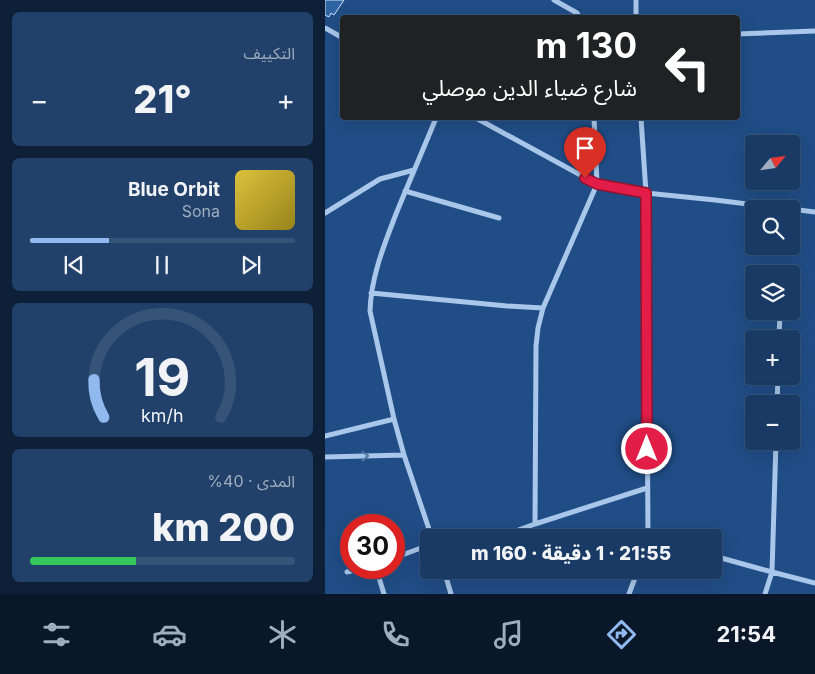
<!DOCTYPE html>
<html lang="ar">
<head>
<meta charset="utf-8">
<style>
  :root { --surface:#183a64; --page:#21416a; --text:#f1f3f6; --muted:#9fadbf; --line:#365478; --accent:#90b9f0 }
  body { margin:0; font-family:Inter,"Noto Sans Arabic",sans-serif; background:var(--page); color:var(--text); direction:rtl; height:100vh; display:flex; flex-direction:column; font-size:19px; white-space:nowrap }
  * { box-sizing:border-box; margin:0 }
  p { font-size:16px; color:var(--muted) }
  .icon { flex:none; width:28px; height:28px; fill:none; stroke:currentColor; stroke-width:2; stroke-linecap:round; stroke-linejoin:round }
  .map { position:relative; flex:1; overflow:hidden; direction:ltr }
  .drawer { display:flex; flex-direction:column; gap:12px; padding:12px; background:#0d2037; width:325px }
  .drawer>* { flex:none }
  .top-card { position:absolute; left:15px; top:15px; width:400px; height:105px; border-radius:5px; box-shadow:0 5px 20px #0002,0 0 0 1px var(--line); direction:rtl; background:#202124; color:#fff; overflow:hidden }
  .needle { width:32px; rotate:61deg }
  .tools { position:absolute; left:420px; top:135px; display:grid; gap:10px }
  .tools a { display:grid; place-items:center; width:55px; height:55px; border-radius:5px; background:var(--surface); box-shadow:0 5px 20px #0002,0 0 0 1px var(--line); font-size:25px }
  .speed { position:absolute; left:15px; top:514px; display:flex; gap:10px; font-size:25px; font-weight:700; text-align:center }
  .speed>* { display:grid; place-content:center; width:65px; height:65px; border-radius:50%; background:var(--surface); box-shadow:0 5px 20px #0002,0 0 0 1px var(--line); line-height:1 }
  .speed .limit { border:8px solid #d22; background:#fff; color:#111 }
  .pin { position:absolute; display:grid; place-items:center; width:42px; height:42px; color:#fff; margin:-51px -21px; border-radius:50% 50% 50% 0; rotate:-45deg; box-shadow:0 0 5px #0007 }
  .pin .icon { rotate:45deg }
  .me { position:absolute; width:55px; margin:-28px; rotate:0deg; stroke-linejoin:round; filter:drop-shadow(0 0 4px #0008) }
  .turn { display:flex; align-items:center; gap:18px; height:105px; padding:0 20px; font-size:22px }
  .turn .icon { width:65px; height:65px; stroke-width:2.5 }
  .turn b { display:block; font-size:35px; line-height:42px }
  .big { font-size:38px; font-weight:800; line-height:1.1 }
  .drawer .widget { flex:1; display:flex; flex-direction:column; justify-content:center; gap:8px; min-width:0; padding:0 18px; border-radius:8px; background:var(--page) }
  .drawer .dial { align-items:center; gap:0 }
  .dial svg { height:130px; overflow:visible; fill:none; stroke:var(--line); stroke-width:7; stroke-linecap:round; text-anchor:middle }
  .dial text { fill:var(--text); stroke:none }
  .song { display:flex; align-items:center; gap:15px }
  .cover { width:60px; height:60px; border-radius:8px; background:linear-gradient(135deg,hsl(50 70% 55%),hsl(50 70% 35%)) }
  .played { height:5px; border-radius:2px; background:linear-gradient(90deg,var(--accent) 30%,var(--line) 30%) }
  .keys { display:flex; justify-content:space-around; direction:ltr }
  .heat { display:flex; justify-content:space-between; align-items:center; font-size:28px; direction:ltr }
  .charge { height:8px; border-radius:4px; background:linear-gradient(90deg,#34c759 40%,var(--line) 0) }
  .trip { position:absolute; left:95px; top:529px; width:302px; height:50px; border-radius:5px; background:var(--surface); box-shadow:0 5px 20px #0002,0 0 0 1px var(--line); font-weight:800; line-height:50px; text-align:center; direction:rtl }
  .dock { display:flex; height:80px; justify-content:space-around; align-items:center; background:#0a1728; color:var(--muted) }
  .dock .icon { width:35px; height:35px }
  .dock .active { color:var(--accent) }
  .dock b { font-size:22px; color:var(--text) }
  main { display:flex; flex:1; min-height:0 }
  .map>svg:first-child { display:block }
  .building { fill:#2f64a3; stroke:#cde1f7 }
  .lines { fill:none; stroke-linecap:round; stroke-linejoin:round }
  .minor { stroke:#a9c7ea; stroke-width:5 }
  .oneway { stroke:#5078a9 }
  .route-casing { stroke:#92132f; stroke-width:12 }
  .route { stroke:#e11d48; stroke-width:9 }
</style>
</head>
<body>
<main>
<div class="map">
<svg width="490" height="594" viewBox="0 0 490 594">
  <rect width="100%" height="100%" fill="#204d86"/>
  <path class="building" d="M0,0h19l-10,15 -3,-2 -2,4 -4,-2z"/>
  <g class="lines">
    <path class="minor" d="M229,0l23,13 3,5
      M311,18v-18
      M0,28l18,10
      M412,34l78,-3
      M151,118l121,66 49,9 69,7 74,9
      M316,118l5,75 2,345
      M80,191l94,27
      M466,209l24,3
      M0,213l55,-34 34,-9
      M46,293l136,13 36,2 -5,20 -2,18 -1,178 -38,14
      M218,308l54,-124 -3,-66
      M454,339l1,-28
      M452,404l1,-28
      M0,436l69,-17
      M451,441l-4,131 43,11
      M0,457l79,-2
      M210,524l112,-36
      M107,538l-28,-83 -10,-36 -24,-108c1,-34 14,-66 26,-97 13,-32 27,-64 40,-96
      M389,556l58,16 -7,22
      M69,558l35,-13
      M51,568l8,26
      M119,570l7,24
      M22,572l17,-4
      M304,594l9,-24"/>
  </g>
  <defs><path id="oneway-chevron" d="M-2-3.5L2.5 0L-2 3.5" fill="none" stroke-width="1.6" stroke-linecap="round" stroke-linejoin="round" transform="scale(1.25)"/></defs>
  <use class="oneway" href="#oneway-chevron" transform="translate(40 456) rotate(-2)"/>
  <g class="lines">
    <g class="route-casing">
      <path id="route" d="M260,178l12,6 49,9 1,256"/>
    </g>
    <use href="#route" class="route"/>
  </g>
</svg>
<div class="tools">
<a><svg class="needle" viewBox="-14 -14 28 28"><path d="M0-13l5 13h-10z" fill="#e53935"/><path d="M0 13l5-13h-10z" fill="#9fadbf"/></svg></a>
<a><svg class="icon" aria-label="search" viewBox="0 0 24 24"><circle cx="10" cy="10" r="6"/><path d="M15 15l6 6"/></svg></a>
<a><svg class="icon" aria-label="layers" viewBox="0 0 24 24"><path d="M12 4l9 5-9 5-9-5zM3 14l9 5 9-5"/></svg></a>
<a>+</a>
<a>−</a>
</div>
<div class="speed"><div class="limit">30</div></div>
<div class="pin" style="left:260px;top:178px;background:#d93025"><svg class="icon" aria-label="arrive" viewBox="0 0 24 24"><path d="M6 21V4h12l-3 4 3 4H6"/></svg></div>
<svg class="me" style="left:322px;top:449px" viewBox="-20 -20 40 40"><circle r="17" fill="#e11d48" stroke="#fff" stroke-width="3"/><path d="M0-11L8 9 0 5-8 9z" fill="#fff"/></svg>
<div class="trip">21:55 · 1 دقيقة · 160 m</div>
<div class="top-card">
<div class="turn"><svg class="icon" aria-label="left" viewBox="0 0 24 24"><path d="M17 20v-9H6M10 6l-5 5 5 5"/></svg><div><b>130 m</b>شارع ضياء الدين موصلي</div></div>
</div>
</div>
<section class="drawer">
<div class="widget"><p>التكييف</p>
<div class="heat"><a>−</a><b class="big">21°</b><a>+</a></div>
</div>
<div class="widget">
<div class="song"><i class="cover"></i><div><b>Blue Orbit</b><p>Sona</p></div></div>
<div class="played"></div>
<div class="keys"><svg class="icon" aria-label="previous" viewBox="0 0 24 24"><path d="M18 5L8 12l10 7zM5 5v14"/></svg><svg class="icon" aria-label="pause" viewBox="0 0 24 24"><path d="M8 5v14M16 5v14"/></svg><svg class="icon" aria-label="next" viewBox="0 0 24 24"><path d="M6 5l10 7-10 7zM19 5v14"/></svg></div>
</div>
<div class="widget dial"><svg viewBox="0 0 100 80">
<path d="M14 69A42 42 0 1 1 86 69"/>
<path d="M14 69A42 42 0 0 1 8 46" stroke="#90b9f0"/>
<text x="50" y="56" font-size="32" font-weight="700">19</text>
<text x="50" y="72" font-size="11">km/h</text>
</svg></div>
<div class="widget"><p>المدى · 40%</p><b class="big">200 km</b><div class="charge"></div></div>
</section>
</main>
<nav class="dock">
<b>21:54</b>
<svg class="icon active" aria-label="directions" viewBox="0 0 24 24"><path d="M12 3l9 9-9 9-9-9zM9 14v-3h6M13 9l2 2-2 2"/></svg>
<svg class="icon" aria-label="music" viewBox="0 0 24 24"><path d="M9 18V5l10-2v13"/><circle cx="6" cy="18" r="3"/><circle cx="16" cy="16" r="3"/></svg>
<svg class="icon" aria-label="phone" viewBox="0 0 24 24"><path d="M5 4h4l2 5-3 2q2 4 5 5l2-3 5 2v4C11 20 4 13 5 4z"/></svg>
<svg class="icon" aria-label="climate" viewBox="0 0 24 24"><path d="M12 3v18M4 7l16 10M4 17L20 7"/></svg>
<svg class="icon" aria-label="car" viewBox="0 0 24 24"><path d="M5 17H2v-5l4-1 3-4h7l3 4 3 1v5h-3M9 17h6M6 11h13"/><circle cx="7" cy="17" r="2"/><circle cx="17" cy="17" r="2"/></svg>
<svg class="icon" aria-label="filters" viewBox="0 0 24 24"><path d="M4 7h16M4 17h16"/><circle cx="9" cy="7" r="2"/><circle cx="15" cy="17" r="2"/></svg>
</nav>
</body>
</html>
